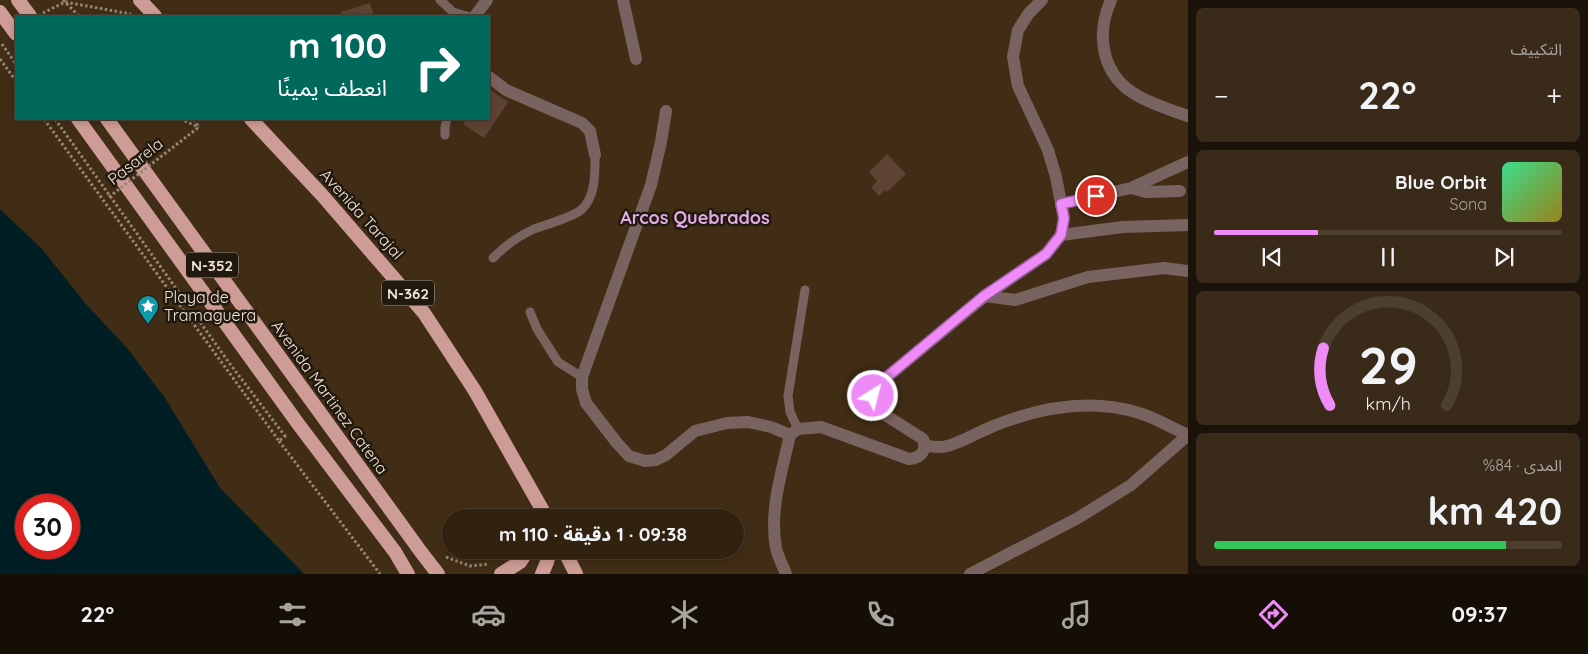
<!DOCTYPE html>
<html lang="ar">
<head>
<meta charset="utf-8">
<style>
  :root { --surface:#312210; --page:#392a19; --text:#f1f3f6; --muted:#a8a49f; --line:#4c3f30; --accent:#ef8bf7 }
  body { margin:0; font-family:Quicksand,"Noto Sans Arabic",sans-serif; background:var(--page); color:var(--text); direction:rtl; height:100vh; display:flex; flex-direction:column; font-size:19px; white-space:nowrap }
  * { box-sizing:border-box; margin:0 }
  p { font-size:16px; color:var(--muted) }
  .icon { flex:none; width:28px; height:28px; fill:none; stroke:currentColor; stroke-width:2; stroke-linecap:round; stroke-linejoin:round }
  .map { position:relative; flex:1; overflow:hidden; direction:ltr }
  .drawer { display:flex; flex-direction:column; gap:8px; padding:8px; background:#1b1309; width:400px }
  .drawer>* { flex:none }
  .top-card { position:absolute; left:15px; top:15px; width:475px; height:105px; border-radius:0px; box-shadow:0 2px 8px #0003,0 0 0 1px var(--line); direction:rtl; background:#00695c; color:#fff; overflow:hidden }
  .speed { position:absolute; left:15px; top:494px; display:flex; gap:10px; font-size:25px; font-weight:700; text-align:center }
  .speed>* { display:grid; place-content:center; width:65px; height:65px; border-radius:50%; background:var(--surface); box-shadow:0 2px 8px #0003,0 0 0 1px var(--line); line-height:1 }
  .speed .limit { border:8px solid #d22; background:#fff; color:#111 }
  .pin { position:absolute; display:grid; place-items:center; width:42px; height:42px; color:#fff; margin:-21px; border:2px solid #fff; border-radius:50%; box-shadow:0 1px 5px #0007 }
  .me { position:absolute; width:55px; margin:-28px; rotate:36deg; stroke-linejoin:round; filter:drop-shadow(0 0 4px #0008) }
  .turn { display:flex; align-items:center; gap:18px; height:105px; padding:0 20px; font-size:22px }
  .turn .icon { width:65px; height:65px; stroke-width:2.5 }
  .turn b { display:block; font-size:35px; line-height:42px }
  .big { font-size:38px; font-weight:700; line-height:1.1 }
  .drawer .tile { flex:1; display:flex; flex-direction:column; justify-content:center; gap:8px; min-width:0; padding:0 18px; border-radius:8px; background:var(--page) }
  .drawer .dial { align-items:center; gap:0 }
  .dial svg { height:130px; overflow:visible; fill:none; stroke:var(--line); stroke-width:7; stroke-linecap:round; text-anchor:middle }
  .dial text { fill:var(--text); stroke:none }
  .song { display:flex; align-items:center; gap:15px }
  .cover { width:60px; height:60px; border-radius:8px; background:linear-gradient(135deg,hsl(150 70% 55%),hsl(50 70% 35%)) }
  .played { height:5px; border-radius:2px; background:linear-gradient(90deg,var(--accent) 30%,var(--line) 30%) }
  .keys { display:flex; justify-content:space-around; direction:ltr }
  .heat { display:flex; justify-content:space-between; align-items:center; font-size:28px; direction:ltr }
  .charge { height:8px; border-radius:4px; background:linear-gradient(90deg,#34c759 84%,var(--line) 0) }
  .trip { position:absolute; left:442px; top:509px; width:302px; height:50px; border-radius:25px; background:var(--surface); box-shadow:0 2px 8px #0003,0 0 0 1px var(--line); font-weight:700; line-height:50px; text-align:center; direction:rtl }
  .menu { display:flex; height:80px; justify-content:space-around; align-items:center; background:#140e06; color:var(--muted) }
  .menu .icon { width:35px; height:35px }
  .menu .active { color:var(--accent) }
  .menu b { font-size:22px; color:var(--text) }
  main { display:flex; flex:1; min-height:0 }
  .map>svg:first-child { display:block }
  .water { fill:#001e24; fill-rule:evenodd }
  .building { fill:#5e4234 }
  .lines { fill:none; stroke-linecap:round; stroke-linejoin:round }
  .path { stroke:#978674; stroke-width:3; stroke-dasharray:2.5 2.5; stroke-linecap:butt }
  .service { stroke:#796360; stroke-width:9 }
  .minor { stroke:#796360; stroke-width:12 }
  .trunk { stroke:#ce9c96; stroke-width:14 }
  .path-bridge { stroke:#978674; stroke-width:3; stroke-dasharray:2.5 2.5; stroke-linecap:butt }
  .route-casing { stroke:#9b5aa1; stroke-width:12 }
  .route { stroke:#ef8bf7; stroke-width:9 }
  .labels { text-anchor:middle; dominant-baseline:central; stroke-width:5; stroke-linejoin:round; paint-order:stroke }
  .shield { fill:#21180e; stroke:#b3a89b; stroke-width:1 }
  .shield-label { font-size:15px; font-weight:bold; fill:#f2e5d8 }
  .street-label { font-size:16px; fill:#f2e5d8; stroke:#21180e }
  .poi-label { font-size:16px; fill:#f2e5d8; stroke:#21180e; text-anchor:start }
  .neighbourhood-label { font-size:18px; font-weight:bold; fill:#e1aae5; stroke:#21180e }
</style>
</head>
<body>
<main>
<section class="drawer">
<div class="tile"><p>التكييف</p>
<div class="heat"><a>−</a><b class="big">22°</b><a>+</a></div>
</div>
<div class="tile">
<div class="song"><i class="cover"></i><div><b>Blue Orbit</b><p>Sona</p></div></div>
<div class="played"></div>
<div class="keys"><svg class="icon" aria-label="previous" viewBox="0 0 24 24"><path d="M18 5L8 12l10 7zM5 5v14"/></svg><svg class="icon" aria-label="pause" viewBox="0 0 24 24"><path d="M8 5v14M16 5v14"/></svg><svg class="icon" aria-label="next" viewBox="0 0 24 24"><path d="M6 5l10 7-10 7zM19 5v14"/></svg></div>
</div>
<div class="tile dial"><svg viewBox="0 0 100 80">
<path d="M14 69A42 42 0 1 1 86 69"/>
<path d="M14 69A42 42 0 0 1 10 34" stroke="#ef8bf7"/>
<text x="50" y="56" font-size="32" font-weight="700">29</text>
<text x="50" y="72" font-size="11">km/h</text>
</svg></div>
<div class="tile"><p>المدى · 84%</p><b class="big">420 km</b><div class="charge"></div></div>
</section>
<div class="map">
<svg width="1188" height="574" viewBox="0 0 1188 574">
  <rect width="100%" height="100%" fill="#412d16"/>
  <path class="water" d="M0,209l42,40 43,54 42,45 38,50 55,90 84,86h-304zM26,505h43v43h-43z"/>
  <path class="building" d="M370,3l4,13h-31l-2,-4z
    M489,89l19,13 -24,36 -21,-14 3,-5h23z
    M887,154l19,20 -19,18 -2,-2 -6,6 -8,-9 6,-6 -8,-9z"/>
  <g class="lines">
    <path class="path" d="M63,0l16,16
      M43,13l22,-11 66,12
      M2,44l14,20
      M0,59l16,22
      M44,119l235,322 9,-7
      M55,119l175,245 55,72
      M180,119l19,8
      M194,119l5,8
      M279,441l101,133
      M446,557l24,9 19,-2"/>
    <path class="service" d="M440,0l13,12 14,4
      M445,135v-8l2,-8
      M493,258c12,-12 25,-22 41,-29 11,-4 39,-12 47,-19 15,-13 14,-37 14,-55
      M530,312l7,17 21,33 24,15
      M798,429l-8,-17 -2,-16 17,-106"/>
    <path class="minor" d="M623,0l13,59
      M1111,0c-16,36 -9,76 27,96 16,9 33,14 50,20
      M475,16l12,-16
      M489,77l17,13 76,33 8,8 5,24
      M666,111l-5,31 -10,43 -69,192v12l4,14 31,40 12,13 16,5 11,-1 10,-5 29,-24 32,-8 21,-1 23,5 19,8
      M1131,188l57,-26
      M1061,204l70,-16 15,4 34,-1
      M1061,235l62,-8 65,-2
      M985,296l30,4 73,-23 76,-9 24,3
      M925,445c7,2 15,3 22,1 14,-3 35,-16 49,-21 46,-18 95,-27 143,-12 17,5 33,15 49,22
      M786,574c-3,-8 -8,-17 -10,-26 -7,-38 6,-76 14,-113l8,-6 23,-2 88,32c12,-1 18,-8 14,-20l-41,-26 -8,-8 -1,-9 9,-15 103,-85 61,-42 15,-19 3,-17 -8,-41 -8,-27 -30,-64 -5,-29 5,-27 11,-17 13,-13
      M970,574l108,-56 53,-33 57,-50"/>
    <path class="trunk" d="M18,0l12,16
      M140,0l15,16
      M0,12l16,22
      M78,119l221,306 96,127 13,22
      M107,119l314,433 17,22
      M251,119l71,76 102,118 51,78 72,127
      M564,550l12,24
      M501,574l19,-12 8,-12
      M542,574l5,-12 3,-12"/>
    <path class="path-bridge" d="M109,197l90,-70"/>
  </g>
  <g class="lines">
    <g class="route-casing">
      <path id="route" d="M873,396l9,-15 102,-85 62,-42 15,-19 3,-17 -3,-14 35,-8"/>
    </g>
    <use href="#route" class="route"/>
  </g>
  <defs>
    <g id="sight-pin" transform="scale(1.125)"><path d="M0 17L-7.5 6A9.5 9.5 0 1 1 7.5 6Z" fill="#0f9aa8" stroke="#21180e"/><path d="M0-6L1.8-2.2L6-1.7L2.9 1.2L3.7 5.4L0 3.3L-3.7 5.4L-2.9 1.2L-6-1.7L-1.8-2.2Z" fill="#fff"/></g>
  </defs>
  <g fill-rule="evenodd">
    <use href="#sight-pin" x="148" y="306"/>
  </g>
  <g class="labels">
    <g class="shield">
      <rect x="186" y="252.5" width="52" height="25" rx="4"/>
      <rect x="382" y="280.5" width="52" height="25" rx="4"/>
    </g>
    <g class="shield-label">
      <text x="212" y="265">N-352</text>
      <text x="408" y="293">N-362</text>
    </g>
    <g class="street-label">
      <text transform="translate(135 161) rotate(-38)">Pasarela</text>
      <text transform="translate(362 214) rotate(48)">Avenida Tarajal</text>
      <text transform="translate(330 397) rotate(54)">Avenida Martinez Catena</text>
    </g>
    <g class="poi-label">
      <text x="164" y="297">Playa de<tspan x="164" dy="18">Tramaguera</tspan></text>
    </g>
    <g class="neighbourhood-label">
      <text x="695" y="217">Arcos Quebrados</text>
    </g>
  </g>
</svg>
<div class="speed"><div class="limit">30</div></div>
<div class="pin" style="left:1096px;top:196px;background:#d93025"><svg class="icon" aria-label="arrive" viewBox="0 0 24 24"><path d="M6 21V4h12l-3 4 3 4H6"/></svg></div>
<svg class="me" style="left:873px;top:396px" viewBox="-20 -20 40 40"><circle r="17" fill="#ef8bf7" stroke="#fff" stroke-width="3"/><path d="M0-11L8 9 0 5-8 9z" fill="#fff"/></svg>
<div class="trip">09:38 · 1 دقيقة · 110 m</div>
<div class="top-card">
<div class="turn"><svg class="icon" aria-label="right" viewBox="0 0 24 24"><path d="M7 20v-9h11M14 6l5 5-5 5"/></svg><div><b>100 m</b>انعطف يمينًا</div></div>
</div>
</div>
</main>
<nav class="menu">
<b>09:37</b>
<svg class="icon active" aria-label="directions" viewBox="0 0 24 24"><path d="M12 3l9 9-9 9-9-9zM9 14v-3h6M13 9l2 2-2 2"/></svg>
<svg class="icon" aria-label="music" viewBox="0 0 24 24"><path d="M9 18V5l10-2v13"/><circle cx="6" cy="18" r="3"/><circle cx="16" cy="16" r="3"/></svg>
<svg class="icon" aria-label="phone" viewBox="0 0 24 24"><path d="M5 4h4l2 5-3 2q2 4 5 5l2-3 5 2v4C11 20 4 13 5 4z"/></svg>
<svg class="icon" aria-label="climate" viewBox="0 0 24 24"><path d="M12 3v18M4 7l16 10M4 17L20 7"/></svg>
<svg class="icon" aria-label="car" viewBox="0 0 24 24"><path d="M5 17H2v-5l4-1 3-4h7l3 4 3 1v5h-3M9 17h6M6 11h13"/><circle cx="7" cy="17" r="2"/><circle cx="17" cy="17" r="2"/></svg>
<svg class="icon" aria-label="filters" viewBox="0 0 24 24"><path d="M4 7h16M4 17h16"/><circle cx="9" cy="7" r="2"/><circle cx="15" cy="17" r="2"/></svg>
<b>22°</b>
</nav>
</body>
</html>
